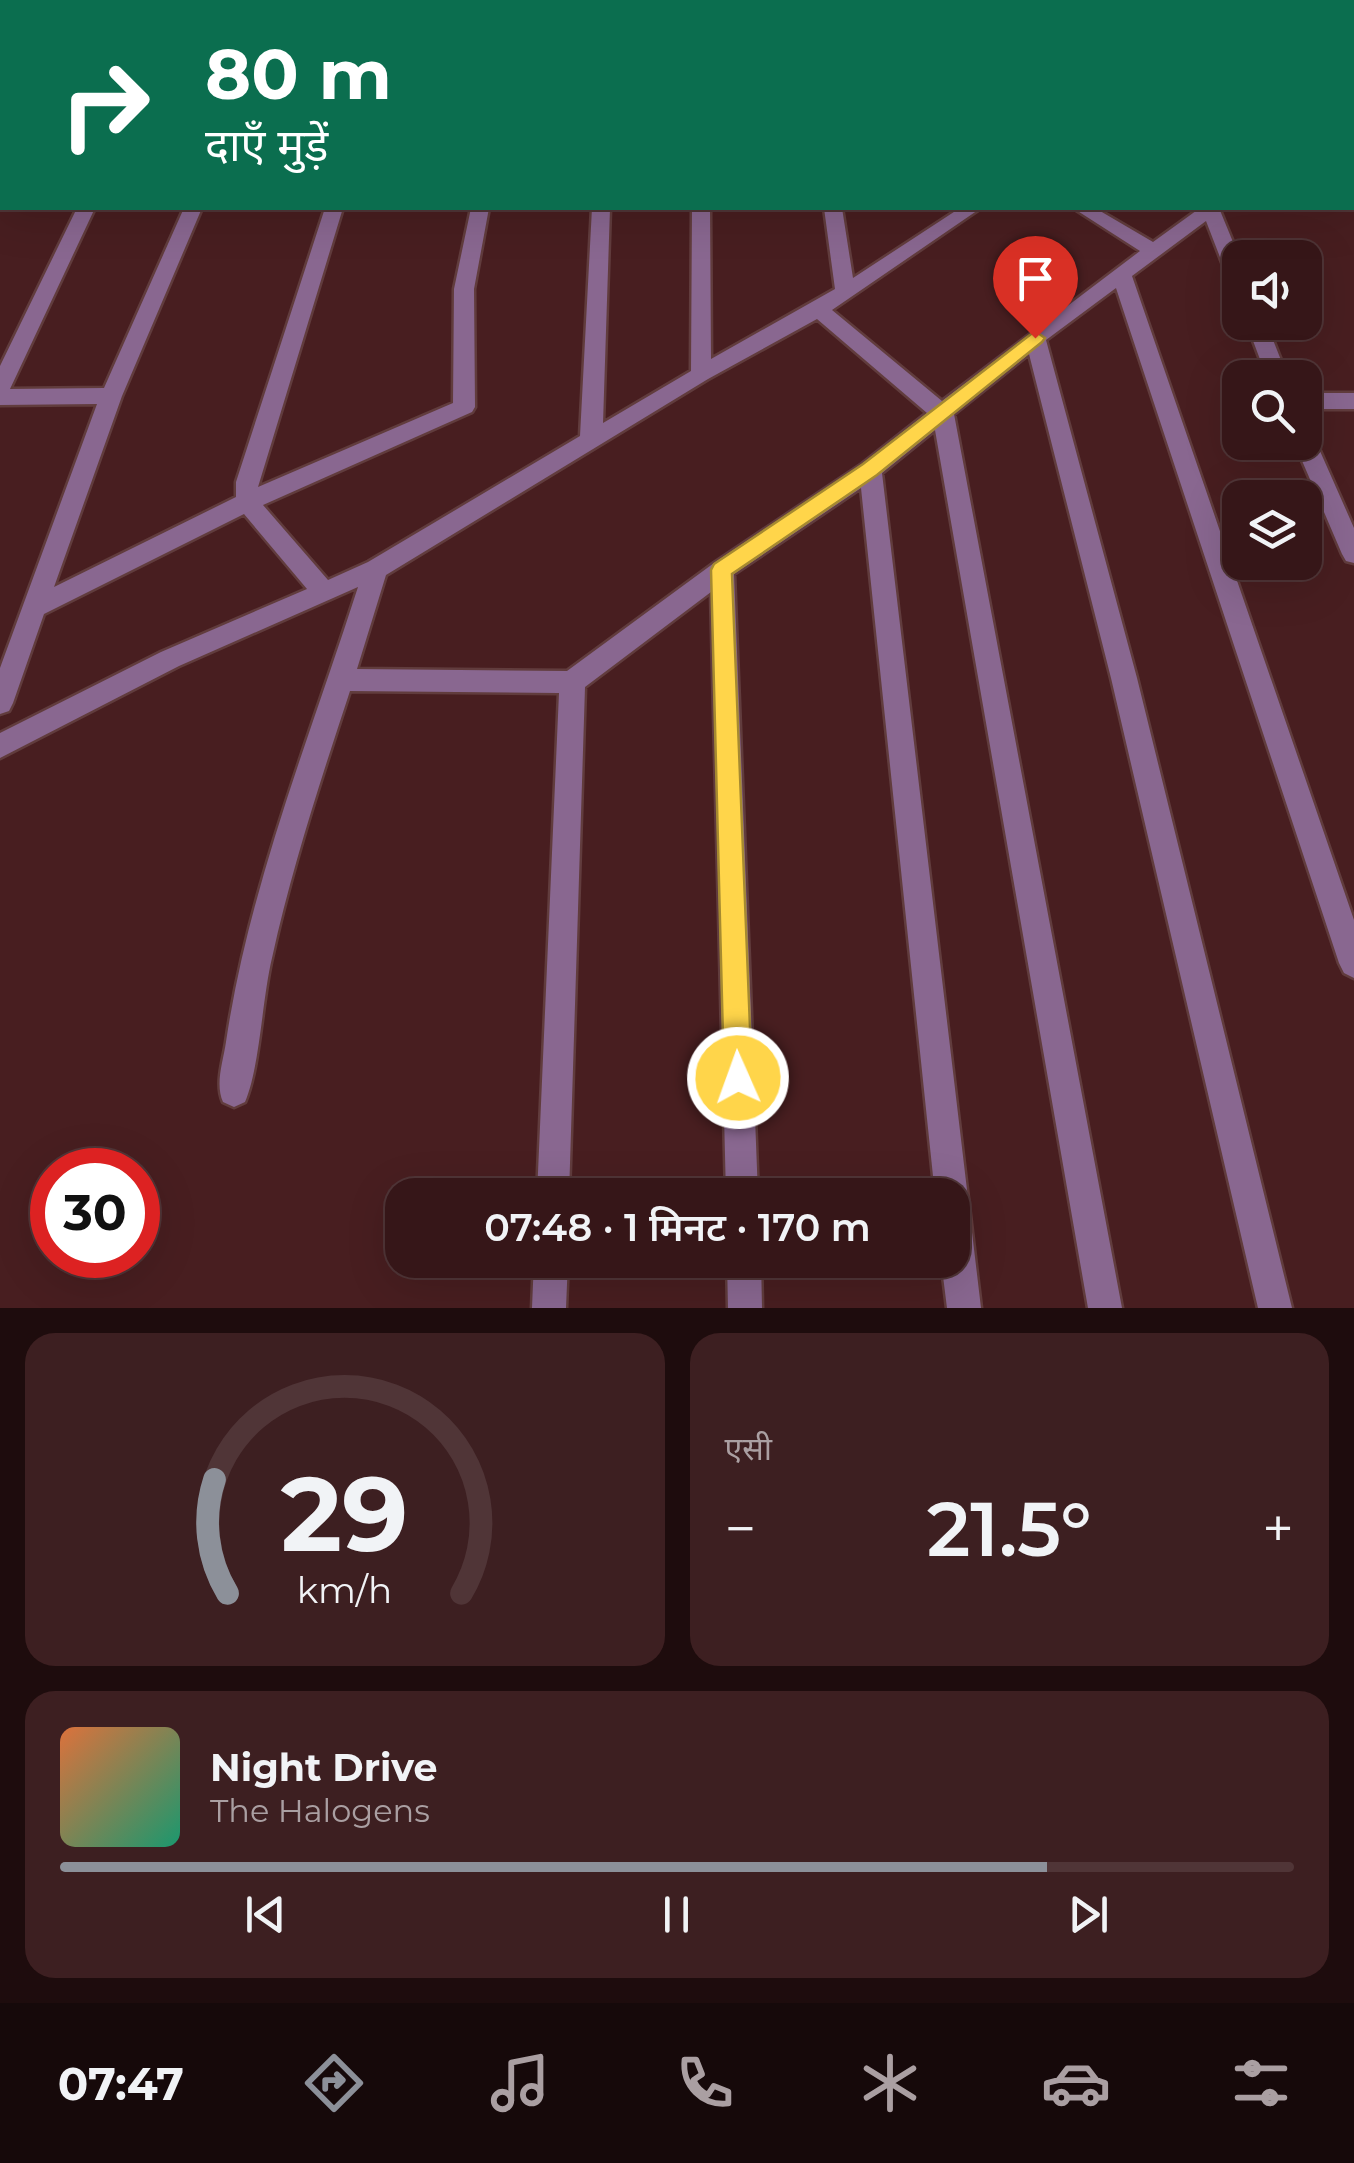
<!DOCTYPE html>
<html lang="hi">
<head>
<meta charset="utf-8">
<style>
  :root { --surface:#361618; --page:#3d1f21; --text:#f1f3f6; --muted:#aa9fa2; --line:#503537; --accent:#8c9099 }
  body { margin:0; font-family:Montserrat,"Noto Sans Devanagari",sans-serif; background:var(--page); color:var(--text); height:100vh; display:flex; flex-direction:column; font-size:38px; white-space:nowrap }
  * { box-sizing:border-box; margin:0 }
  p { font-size:32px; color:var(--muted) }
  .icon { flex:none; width:55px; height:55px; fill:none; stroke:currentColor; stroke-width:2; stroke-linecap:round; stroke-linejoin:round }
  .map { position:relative; height:1308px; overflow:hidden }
  .details { display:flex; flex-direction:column; gap:25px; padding:25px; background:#1e0c0d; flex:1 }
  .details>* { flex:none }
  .guide { position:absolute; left:0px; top:0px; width:1355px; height:210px; box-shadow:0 10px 40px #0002,0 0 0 2px var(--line); background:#0b6e4f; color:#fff; overflow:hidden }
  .buttons { position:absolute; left:1222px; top:240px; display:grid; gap:20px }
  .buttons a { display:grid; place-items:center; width:100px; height:100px; border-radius:20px; background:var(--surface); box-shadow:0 10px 40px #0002,0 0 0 2px var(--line); font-size:50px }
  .speed { position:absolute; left:30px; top:1148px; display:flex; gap:20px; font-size:50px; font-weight:700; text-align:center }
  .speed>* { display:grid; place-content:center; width:130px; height:130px; border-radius:50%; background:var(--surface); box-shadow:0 10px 40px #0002,0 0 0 2px var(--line); line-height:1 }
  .speed .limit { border:15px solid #d22; background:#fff; color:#111 }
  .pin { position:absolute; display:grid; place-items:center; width:85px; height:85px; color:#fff; margin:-102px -42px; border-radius:50% 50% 50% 0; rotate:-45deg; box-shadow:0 0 10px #0007 }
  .pin .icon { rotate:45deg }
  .me { position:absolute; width:110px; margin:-55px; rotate:358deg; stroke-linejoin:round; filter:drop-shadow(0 0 8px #0008) }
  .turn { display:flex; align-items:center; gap:35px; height:210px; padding:0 40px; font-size:45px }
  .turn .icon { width:130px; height:130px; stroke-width:2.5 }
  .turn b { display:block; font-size:70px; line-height:85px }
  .big { font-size:75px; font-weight:600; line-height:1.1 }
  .details .card { flex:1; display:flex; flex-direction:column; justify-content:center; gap:15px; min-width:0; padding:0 35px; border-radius:30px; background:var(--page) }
  .details .dial { align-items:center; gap:0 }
  .dial svg { height:260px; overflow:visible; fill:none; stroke:var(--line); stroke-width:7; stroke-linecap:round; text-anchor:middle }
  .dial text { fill:var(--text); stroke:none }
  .song { display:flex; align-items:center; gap:30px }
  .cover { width:120px; height:120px; border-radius:15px; background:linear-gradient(135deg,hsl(20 70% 55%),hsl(160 70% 35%)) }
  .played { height:10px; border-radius:5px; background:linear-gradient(90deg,var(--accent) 80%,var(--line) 80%) }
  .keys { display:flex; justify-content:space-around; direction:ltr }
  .heat { display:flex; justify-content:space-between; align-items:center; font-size:55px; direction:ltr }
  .details .tiles { flex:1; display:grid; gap:25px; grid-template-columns:1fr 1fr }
  .card:last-child { grid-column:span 2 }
  .trip { position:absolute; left:385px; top:1178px; width:585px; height:100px; border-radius:30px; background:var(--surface); box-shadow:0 10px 40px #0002,0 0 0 2px var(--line); font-weight:600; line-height:100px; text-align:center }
  .tab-bar { display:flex; height:160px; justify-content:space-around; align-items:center; background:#16090a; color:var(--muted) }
  .tab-bar .icon { width:70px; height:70px }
  .tab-bar .current { color:var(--accent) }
  .tab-bar b { font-size:45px; color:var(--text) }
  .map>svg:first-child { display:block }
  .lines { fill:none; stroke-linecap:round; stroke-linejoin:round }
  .street-casing { stroke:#613c3d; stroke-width:5 }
  .street { fill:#896790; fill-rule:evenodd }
  .shaded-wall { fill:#582816 }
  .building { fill:#7e391f; stroke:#582816; stroke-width:2.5 }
  .route { fill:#ffd54a; stroke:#a68a30; stroke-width:2.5 }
</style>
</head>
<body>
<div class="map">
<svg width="1354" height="1308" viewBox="0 0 1354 1308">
  <rect width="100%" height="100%" fill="#481e20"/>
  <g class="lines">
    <g class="street-casing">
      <path id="street" d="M693,0h16v2h-15z
        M795,0h16v2h-15z
        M881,0h16v2h-15z
        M989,0h16l1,2h-15z
        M1114,0h16l1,2h-15z
        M1239,0h16l1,2h-15z
        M0,29h2v10h-2z
        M0,143h2v10h-2z
        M1352,179h2v13l-2,-1z
        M77,208h18l-85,181 94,-1 80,-180h18l-80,188 -68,191 182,-90v-15l89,-274h18l-85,279 195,-84 1,-114 17,-81h18l-15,81 1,118 -3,5 -209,93 65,75 40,-18 212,-126 12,-228h18l-7,215 88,-52 1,-163h18l1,151 124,-70 -11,-81h18l11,70 107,-70h21l-149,102 110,91 198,-150 -67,-43h22l58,34 47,-34h19l21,51v30l-10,-6 -24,-62 -74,55 222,644v58l-10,-5 -5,-10 -223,-675 -70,52 91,338 155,630h-34l-147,-630 -82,-324 -75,60 168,894h-34l-153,-878 -53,43 99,835h-34l-6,-48h11v-65h-17l-74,-707 -127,86 24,621h-32l-15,-603 -126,95 -16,508h-32l22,-502 -209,-2c-29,88 -58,176 -78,267 -10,41 -12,109 -27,144l-11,5 -11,-5c-8,-18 0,-40 3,-60 23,-156 84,-305 132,-455l-179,79 -179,92v-25l161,-81 146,-63 -63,-75 -200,100 -31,89 -4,8 -9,3v-46l97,-264 -97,1v-39zM817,319l110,94 -65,51 -148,99 -147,108 -210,-2 29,-94 322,-196z
        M1246,322h20l22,56h-21z
        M1305,393h49v16h-49z
        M1305,434l11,8 38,86v35l-8,-2 -4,-7 -48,-112h11z
        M534,1260h34l-2,48h-34z
        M727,1260h34l1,48h-34z"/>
    </g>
    <use href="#street" class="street"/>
  </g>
  <path class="shaded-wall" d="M227,0h14l-1,2h-14z"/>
  <path class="building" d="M125,0h102l-1,2h-102z
    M370,0h85v2h-86z
    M920,0h50v2h-49z"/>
  <path class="route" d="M1035,331l10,7 -3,4 -165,133 -145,99 20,504 -4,10 -10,4 -10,-4 -4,-10 -13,-508 3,-6 149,-100z"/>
</svg>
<div class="buttons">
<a><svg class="icon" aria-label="sound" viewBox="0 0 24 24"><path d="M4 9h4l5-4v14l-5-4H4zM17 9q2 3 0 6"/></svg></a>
<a><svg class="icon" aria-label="search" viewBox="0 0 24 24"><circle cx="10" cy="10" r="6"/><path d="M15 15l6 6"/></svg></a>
<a><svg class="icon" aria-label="layers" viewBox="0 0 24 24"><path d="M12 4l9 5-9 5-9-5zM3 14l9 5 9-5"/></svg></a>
</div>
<div class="speed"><div class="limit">30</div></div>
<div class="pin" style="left:1035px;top:338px;background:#d93025"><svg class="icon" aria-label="arrive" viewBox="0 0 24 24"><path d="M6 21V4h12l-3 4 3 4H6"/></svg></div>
<svg class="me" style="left:738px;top:1078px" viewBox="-20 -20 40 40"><circle r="17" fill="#ffd54a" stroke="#fff" stroke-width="3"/><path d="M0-11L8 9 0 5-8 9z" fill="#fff"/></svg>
<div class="trip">07:48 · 1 मिनट · 170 m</div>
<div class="guide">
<div class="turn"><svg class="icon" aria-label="right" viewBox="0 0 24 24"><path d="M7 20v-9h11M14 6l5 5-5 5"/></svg><div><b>80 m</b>दाएँ मुड़ें</div></div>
</div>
</div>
<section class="details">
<div class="tiles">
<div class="card dial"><svg viewBox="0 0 100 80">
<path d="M14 69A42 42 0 1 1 86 69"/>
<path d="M14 69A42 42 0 0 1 10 34" stroke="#8c9099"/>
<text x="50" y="56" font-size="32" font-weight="700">29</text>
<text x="50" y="72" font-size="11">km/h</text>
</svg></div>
<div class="card"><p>एसी</p>
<div class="heat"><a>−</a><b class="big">21.5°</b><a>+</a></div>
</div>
<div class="card">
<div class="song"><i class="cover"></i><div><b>Night Drive</b><p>The Halogens</p></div></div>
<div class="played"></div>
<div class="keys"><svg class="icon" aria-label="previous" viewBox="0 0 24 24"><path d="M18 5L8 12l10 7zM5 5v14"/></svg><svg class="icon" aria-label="pause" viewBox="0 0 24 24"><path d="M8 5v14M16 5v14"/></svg><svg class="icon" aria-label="next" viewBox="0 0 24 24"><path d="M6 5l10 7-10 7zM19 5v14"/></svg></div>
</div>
</div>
</section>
<nav class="tab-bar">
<b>07:47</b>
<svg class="icon current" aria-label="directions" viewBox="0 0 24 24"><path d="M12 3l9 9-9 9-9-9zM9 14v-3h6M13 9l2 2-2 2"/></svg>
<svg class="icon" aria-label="music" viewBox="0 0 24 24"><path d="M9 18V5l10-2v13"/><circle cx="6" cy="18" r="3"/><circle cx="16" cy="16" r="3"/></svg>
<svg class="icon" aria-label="phone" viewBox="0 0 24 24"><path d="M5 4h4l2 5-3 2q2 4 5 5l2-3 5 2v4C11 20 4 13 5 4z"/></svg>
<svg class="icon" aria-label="climate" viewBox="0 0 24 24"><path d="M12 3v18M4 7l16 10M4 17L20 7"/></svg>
<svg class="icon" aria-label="car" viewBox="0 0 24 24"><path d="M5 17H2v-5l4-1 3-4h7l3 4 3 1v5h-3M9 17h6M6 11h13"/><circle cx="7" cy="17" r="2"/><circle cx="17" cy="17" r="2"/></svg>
<svg class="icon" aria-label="filters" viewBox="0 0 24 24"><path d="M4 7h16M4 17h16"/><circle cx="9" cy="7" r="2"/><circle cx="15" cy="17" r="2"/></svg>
</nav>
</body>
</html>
